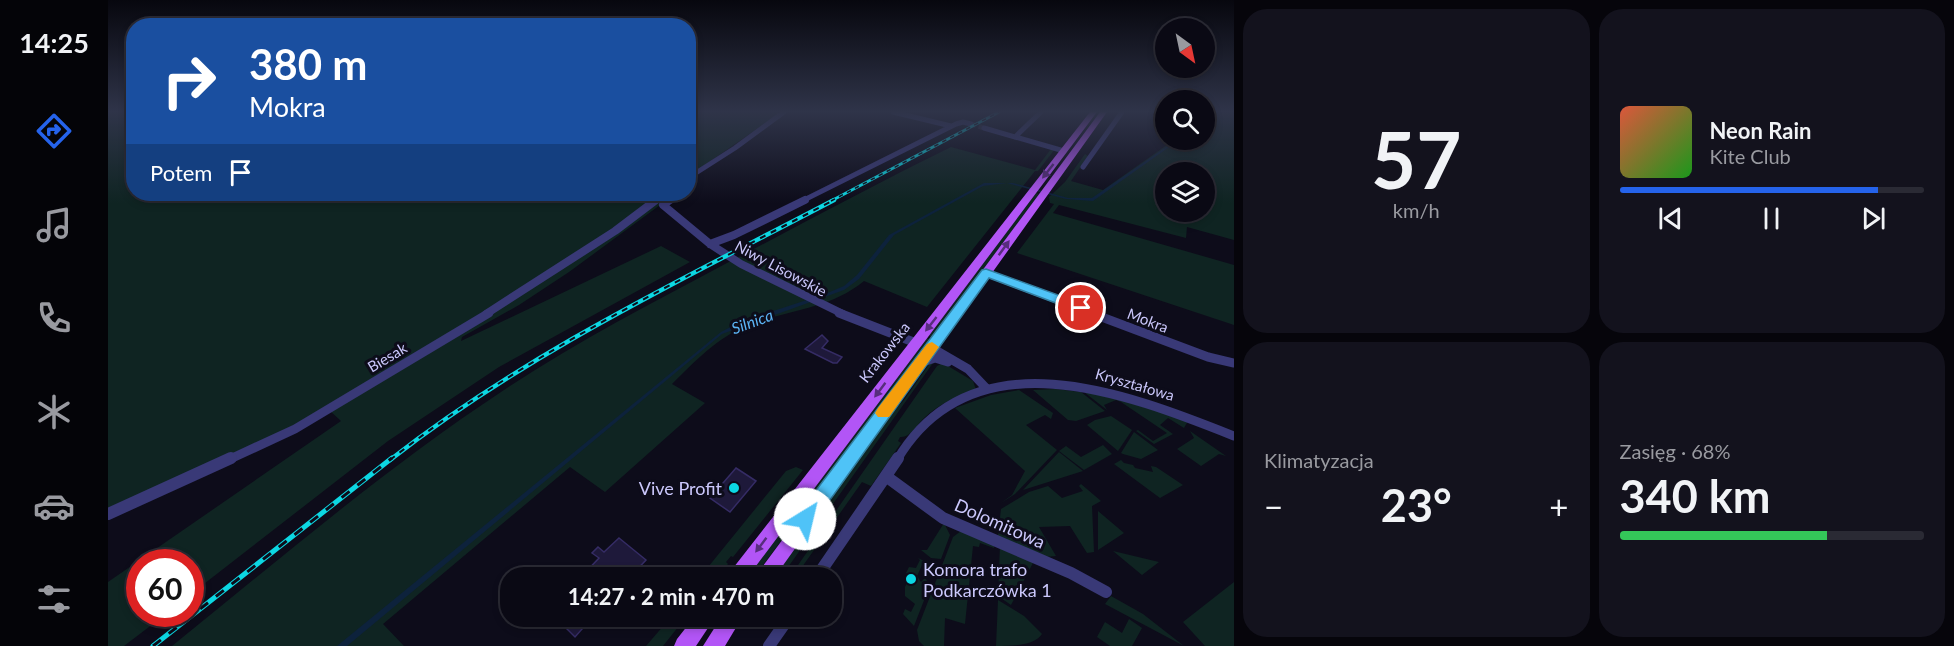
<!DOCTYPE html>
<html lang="pl">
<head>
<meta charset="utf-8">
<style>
  :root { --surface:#0a0914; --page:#13121d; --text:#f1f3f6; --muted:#999aa0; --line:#2a2a34; --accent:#2563eb }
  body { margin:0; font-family:Lato,sans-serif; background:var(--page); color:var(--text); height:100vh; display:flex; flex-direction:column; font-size:22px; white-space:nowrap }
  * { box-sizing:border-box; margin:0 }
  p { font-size:20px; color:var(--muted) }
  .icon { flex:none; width:33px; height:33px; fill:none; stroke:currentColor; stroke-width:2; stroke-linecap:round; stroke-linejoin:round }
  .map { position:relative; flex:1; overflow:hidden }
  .drawer { display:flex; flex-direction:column; gap:9px; padding:9px; background:#06050b; width:720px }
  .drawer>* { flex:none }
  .top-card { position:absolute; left:18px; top:18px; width:570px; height:183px; border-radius:24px; box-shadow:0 3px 9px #0003,0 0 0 2px var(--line); background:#1a4fa0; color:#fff; overflow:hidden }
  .needle { width:39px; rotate:147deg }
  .buttons { position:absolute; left:1047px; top:18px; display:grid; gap:12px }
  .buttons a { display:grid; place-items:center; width:60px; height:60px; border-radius:50%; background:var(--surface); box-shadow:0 3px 9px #0003,0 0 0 2px var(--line); font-size:30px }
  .speed { position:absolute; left:18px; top:549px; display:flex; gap:12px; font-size:30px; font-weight:700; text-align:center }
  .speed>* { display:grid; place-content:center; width:78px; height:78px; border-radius:50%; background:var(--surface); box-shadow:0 3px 9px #0003,0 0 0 2px var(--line); line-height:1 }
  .speed .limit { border:9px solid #d22; background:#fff; color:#111 }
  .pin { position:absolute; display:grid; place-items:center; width:51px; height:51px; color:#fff; margin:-26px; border:3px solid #fff; border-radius:50%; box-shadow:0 2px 6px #0007 }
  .me { position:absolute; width:66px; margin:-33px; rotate:36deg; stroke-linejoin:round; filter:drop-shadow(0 0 4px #0008) }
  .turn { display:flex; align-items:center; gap:21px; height:126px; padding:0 24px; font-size:27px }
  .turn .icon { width:78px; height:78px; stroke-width:2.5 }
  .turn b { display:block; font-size:42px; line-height:51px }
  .then { display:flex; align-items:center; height:57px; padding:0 24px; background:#0003; gap:12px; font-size:22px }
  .big { font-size:45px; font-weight:700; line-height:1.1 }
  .drawer .tile { flex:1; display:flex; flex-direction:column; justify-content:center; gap:9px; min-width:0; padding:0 21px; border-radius:24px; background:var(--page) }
  .drawer .dial { align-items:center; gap:0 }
  .dial b { font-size:78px; line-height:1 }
  .song { display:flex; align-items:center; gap:18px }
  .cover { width:72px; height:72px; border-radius:9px; background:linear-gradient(135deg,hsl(10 70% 55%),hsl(120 70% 35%)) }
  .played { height:6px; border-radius:3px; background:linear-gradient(90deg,var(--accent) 85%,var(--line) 85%) }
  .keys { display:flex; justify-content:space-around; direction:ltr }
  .heat { display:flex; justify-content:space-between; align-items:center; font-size:33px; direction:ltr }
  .charge { height:9px; border-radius:4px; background:linear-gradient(90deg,#34c759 68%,var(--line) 0) }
  .drawer .tiles { flex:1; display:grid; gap:9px; grid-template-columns:repeat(2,1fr) }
  .trip { position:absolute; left:392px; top:567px; width:342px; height:60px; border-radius:24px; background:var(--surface); box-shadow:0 3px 9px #0003,0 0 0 2px var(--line); font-weight:700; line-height:60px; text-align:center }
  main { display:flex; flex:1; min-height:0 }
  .tab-bar { display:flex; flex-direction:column; width:108px; justify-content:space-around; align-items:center; background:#040408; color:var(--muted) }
  .tab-bar .icon { width:42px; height:42px }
  .tab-bar .selected { color:var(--accent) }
  .tab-bar b { font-size:27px; color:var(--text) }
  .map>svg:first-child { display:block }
  .green { fill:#0f2422; fill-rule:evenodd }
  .water { fill:#0d223c }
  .building { fill:#1e193a; stroke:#352c65; stroke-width:1.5 }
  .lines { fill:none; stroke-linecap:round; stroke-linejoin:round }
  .street-tunnel { stroke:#2a283c; stroke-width:5; stroke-dasharray:5 3; stroke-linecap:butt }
  .street-far3 { stroke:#393977; stroke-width:5 }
  .street-far2 { stroke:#393977; stroke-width:8 }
  .street-far1 { stroke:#393977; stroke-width:9 }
  .street { stroke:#393977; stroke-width:12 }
  .primary { fill:#b255f6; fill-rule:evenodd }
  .rail-far2-casing { stroke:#0cd7e3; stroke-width:3 }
  .rail-far1-casing { stroke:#0cd7e3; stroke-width:4.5 }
  .rail-casing { stroke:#0cd7e3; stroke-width:5 }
  .rail-far2 { stroke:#0d0c1a; stroke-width:1.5; stroke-dasharray:4.5; stroke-linecap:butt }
  .rail-far1 { stroke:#0d0c1a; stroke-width:2; stroke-dasharray:6; stroke-linecap:butt }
  .rail { stroke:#0d0c1a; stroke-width:3; stroke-dasharray:10; stroke-linecap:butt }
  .oneway { fill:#572d7d }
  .route { fill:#4fc3f7; stroke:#337fa1; stroke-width:1.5 }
  .slow { fill:#f59e0b }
  .poi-dot { fill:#0cd7e3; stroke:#0d0c1a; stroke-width:2 }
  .labels { text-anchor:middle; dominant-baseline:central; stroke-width:6; stroke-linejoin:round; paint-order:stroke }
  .street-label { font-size:15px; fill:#cbc8fc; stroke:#0d0c1a }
  .water-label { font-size:16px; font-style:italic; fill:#5cb5f6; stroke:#0d0c1a }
  .near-poi-label { font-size:18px; fill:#cbc8fc; stroke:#0d0c1a; text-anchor:end }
  .near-street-label { font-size:18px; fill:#cbc8fc; stroke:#0d0c1a }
</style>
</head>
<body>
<main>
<nav class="tab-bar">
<b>14:25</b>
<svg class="icon selected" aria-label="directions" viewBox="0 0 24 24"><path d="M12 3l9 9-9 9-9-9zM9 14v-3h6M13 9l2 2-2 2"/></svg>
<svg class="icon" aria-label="music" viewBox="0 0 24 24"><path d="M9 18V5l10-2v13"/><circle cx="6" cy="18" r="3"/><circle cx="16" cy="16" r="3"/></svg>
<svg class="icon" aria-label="phone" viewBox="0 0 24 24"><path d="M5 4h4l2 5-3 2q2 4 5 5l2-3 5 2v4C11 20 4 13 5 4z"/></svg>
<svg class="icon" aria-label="climate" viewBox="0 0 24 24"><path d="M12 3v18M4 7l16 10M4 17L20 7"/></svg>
<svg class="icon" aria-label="car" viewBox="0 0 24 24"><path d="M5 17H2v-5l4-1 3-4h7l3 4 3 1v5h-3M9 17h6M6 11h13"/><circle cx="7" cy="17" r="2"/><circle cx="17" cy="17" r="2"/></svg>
<svg class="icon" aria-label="filters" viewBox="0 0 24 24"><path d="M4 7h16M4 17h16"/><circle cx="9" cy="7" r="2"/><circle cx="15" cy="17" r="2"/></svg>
</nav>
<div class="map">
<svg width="1126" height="646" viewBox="0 0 1126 646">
  <rect width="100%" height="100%" fill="#0d0c1a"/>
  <path class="green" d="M0,112h25l1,82h524l-4,4c8,0 13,-4 21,-4l-106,78 -50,33 -57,32 -1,4 200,-95 29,16 -191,105 -111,74 -197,153 -1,-32h-50v52h26l-42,32h-16v-64l233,-161 -12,-11 -221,101z
    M581,112h92l-92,64z
    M1126,112v128l-47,-13 -1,11 -127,-33 -6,8 181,52v60l-217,-72 37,-49 -4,-1 -1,-6 16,-15 20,-28 3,2 -17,25 32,9 71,-50h30l1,-23 5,-4zM1058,172h38v40h-38z
    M843,147l84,23 16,-21h4l-17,22h-3l-108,136 -63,-26c-34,28 -76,29 -116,44 -31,13 -53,36 -76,59l33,19 -100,89 -35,-25 -187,157 21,22h-232c109,-88 215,-179 332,-256 72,-48 148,-87 223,-127 75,-39 148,-79 224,-116z
    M928,193l3,1 -106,144 -5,-3z
    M818,338l5,2 -177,237 -9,1z
    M822,363h3l-152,214 -9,1 114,-159 18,-19z
    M835,363l30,18 3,9c-19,6 -37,14 -52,28 -8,8 -14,20 -24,19l-2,4 3,2 -30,43 -9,-4 -67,95 -6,1 148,-212z
    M947,389l26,3 24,19 -29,10 -8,-1 -35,-30z
    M911,390l34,23 -2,6 -6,-4 -19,10 31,25 -42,44 -14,9 11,-8 13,-24 -70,-63 36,-13z
    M976,392l24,4 80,25 -4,7 -16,-10 -8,7 13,9 -19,10 -18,-13 2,-1 15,11 14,-8 -46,-31 -5,-2 -12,5 3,5z
    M1003,416l21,14 -14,21 -31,-26 8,-5z
    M1082,431l36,25 -7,-2 -18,12 -24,-17 17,-11z
    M1026,432l24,18 -17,9 -18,-5 -2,-1z
    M995,445l9,9 -28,16 -25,-19 7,-5 15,11z
    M951,452l24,19 -60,19z
    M1013,460l3,3 9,2 2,3 18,4 -2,-6 5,1 27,18 -23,13 -46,-34z
    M688,467l7,3 -70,87 -2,-1 -5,6 2,2 -11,13h-17l86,-106z
    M973,484l20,17 -9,5 2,46 -7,1 -17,-27 -31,1 17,29 -11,1 -47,-21 3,-27 28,-17 19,-6 14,12 21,-7 -4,-5z
    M990,511l26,22 -26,17z
    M836,523l6,12 -9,24 -10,-1 -10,-8h6z
    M853,531l33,14v3l-14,-5 -1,4 -6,-1 -8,78 -20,-6 -1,28h-20l-5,-5 -2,-11 36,-93z
    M892,545l34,16 -23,44 -13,-9z
    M1005,551l46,11 -17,13z
    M810,558l8,4 -3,1 -6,13 4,6 4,-4 5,7 -16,41 -11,-12 2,-5 6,3 4,-8 -10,-8v-9l3,-6 5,3 3,-5 -10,-6 3,-6 7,1 4,-8z
    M1126,582v64h-29l-22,-24z
    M1003,596l32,18 41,32 -79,-42z
    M890,600l26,16 18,18c-8,12 -30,12 -46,12z
    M563,617h15l-23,29h-17z
    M1021,619l13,9 -10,18h-22l-13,-9 8,-15 17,11z"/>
  <path class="water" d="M1068,140h3l-86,61 -27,-2 -59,-16 -24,3 -89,49 -35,44 -15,11 -122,44 -375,312h-10l384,-314 19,-10 85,-28 19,-8 13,-11 32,-40 95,-52h29l55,15h24z"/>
  <path class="building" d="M714,335l6,6 -6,7 20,9 -5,6h-4l-28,-14z
    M628,468l20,13 -26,31 -20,-14z
    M511,538l27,22 -17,18h-49l19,-20 -7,-5 6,-6 6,5z
    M446,616h52l-9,10 -7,-6 -15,17z"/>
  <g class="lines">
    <path class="street-tunnel" d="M863,124l13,4"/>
    <path class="street-far3" d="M785,112l58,14
      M876,128l80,23
      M907,137l26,-25
      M975,167l39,-55
      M580,178l47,-30 49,-36
      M546,201l9,-7
      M560,201l9,-7
      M694,201l154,-77 7,-2 8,2"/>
    <path class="street-far2" d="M562,200l-7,5 47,39 31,20 102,50
      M602,244l24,-9 71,-35
      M878,273l109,41
      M378,314l129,-83 41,-31"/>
    <path class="street-far1" d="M731,313l77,30
      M983,313l117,44 26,6
      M826,344l3,7 31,18 19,20
      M812,363l15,-5 13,4
      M120,460l67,-31 194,-116
      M789,460c75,-127 229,-67 337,-24"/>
    <path class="street" d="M779,477l56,41 128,55 35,19
      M0,514l123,-56
      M708,578l82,-120
      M661,646l21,-30"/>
    <path class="primary" d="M982,112h7l-350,466h-20l3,-6z
      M992,112h7l-333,466h-20z
      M587,616h21l-20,30h-22l3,-7z
      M614,616h21l-18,30h-22z"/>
    <g class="rail-far2-casing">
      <path id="rail-far2" d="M723,201l168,-89"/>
    </g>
    <g class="rail-far1-casing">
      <path id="rail-far1" d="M282,460c135,-106 293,-181 444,-260"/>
    </g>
    <g class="rail-casing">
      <path id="rail" d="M45,646l239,-188"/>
    </g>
    <use href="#rail-far2" class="rail-far2"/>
    <use href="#rail-far1" class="rail-far1"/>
    <use href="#rail" class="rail"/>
  </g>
  <defs><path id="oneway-solid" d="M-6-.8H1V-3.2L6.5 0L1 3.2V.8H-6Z" transform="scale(1.5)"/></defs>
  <g class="oneway">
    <use href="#oneway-solid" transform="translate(940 171) rotate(128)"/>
    <use href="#oneway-solid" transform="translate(896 248) rotate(-54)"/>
    <use href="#oneway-solid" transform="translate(823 324) rotate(128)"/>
    <use href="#oneway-solid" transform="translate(772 390) rotate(127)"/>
    <use href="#oneway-solid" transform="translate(653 545) rotate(127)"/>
  </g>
  <linearGradient id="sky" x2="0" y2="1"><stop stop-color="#07070e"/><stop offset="0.55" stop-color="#2f3449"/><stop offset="1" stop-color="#2f3449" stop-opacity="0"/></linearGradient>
  <rect width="1126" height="203" fill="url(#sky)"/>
  <path class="route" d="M878,269l100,36 2,3 -7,4 -4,-1 -88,-33 -177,247 -7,2 -6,-2 -3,-6 3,-6 183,-243z"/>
  <path class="slow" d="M824,342l7,5 -50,70h-11l-3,-4 3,-5 49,-64z"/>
  <g class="poi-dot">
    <circle cx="626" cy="488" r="6"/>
    <circle cx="803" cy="579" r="6"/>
  </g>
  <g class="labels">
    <g class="street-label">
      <text transform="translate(673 268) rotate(28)">Niwy Lisowskie</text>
      <text transform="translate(1040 320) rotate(21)">Mokra</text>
      <text transform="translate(776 352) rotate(-52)">Krakowska</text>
      <text transform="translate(279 357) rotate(-31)">Biesak</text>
      <text transform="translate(1027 384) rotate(16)">Kryształowa</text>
    </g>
    <g class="water-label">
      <text transform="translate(644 321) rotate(-20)">Silnica</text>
    </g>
    <g class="near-poi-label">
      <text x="614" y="488">Vive Profit</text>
      <text x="815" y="569" text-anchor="start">Komora trafo<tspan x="815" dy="21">Podkarczówka 1</tspan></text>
    </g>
    <g class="near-street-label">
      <text transform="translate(892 523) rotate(24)">Dolomitowa</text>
    </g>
  </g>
</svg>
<div class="buttons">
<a><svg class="needle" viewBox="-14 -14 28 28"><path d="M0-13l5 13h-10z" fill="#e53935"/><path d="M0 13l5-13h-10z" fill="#999aa0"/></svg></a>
<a><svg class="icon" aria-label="search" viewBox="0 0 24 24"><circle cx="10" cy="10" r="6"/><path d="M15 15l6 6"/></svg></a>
<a><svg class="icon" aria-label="layers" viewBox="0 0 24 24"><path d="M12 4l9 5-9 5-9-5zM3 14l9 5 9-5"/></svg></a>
</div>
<div class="speed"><div class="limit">60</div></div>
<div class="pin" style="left:973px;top:308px;background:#d93025"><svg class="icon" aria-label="arrive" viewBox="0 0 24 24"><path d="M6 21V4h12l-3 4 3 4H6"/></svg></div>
<svg class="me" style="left:697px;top:519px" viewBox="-20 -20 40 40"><circle r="19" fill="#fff"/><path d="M0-13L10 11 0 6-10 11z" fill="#4fc3f7"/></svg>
<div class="trip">14:27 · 2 min · 470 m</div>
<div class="top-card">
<div class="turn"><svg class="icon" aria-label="right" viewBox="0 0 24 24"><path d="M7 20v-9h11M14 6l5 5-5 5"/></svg><div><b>380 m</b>Mokra</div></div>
<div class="then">Potem<svg class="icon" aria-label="arrive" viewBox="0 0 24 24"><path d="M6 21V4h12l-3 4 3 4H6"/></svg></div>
</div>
</div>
<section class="drawer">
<div class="tiles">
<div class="tile dial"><b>57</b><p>km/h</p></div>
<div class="tile">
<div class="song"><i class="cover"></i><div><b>Neon Rain</b><p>Kite Club</p></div></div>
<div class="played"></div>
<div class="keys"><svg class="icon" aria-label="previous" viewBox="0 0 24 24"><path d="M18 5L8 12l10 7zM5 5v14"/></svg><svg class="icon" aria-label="pause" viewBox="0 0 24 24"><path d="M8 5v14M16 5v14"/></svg><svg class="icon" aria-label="next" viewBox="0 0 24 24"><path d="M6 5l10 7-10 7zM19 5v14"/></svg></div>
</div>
<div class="tile"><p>Klimatyzacja</p>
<div class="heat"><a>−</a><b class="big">23°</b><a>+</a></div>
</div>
<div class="tile"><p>Zasięg · 68%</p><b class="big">340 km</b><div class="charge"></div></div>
</div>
</section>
</main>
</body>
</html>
